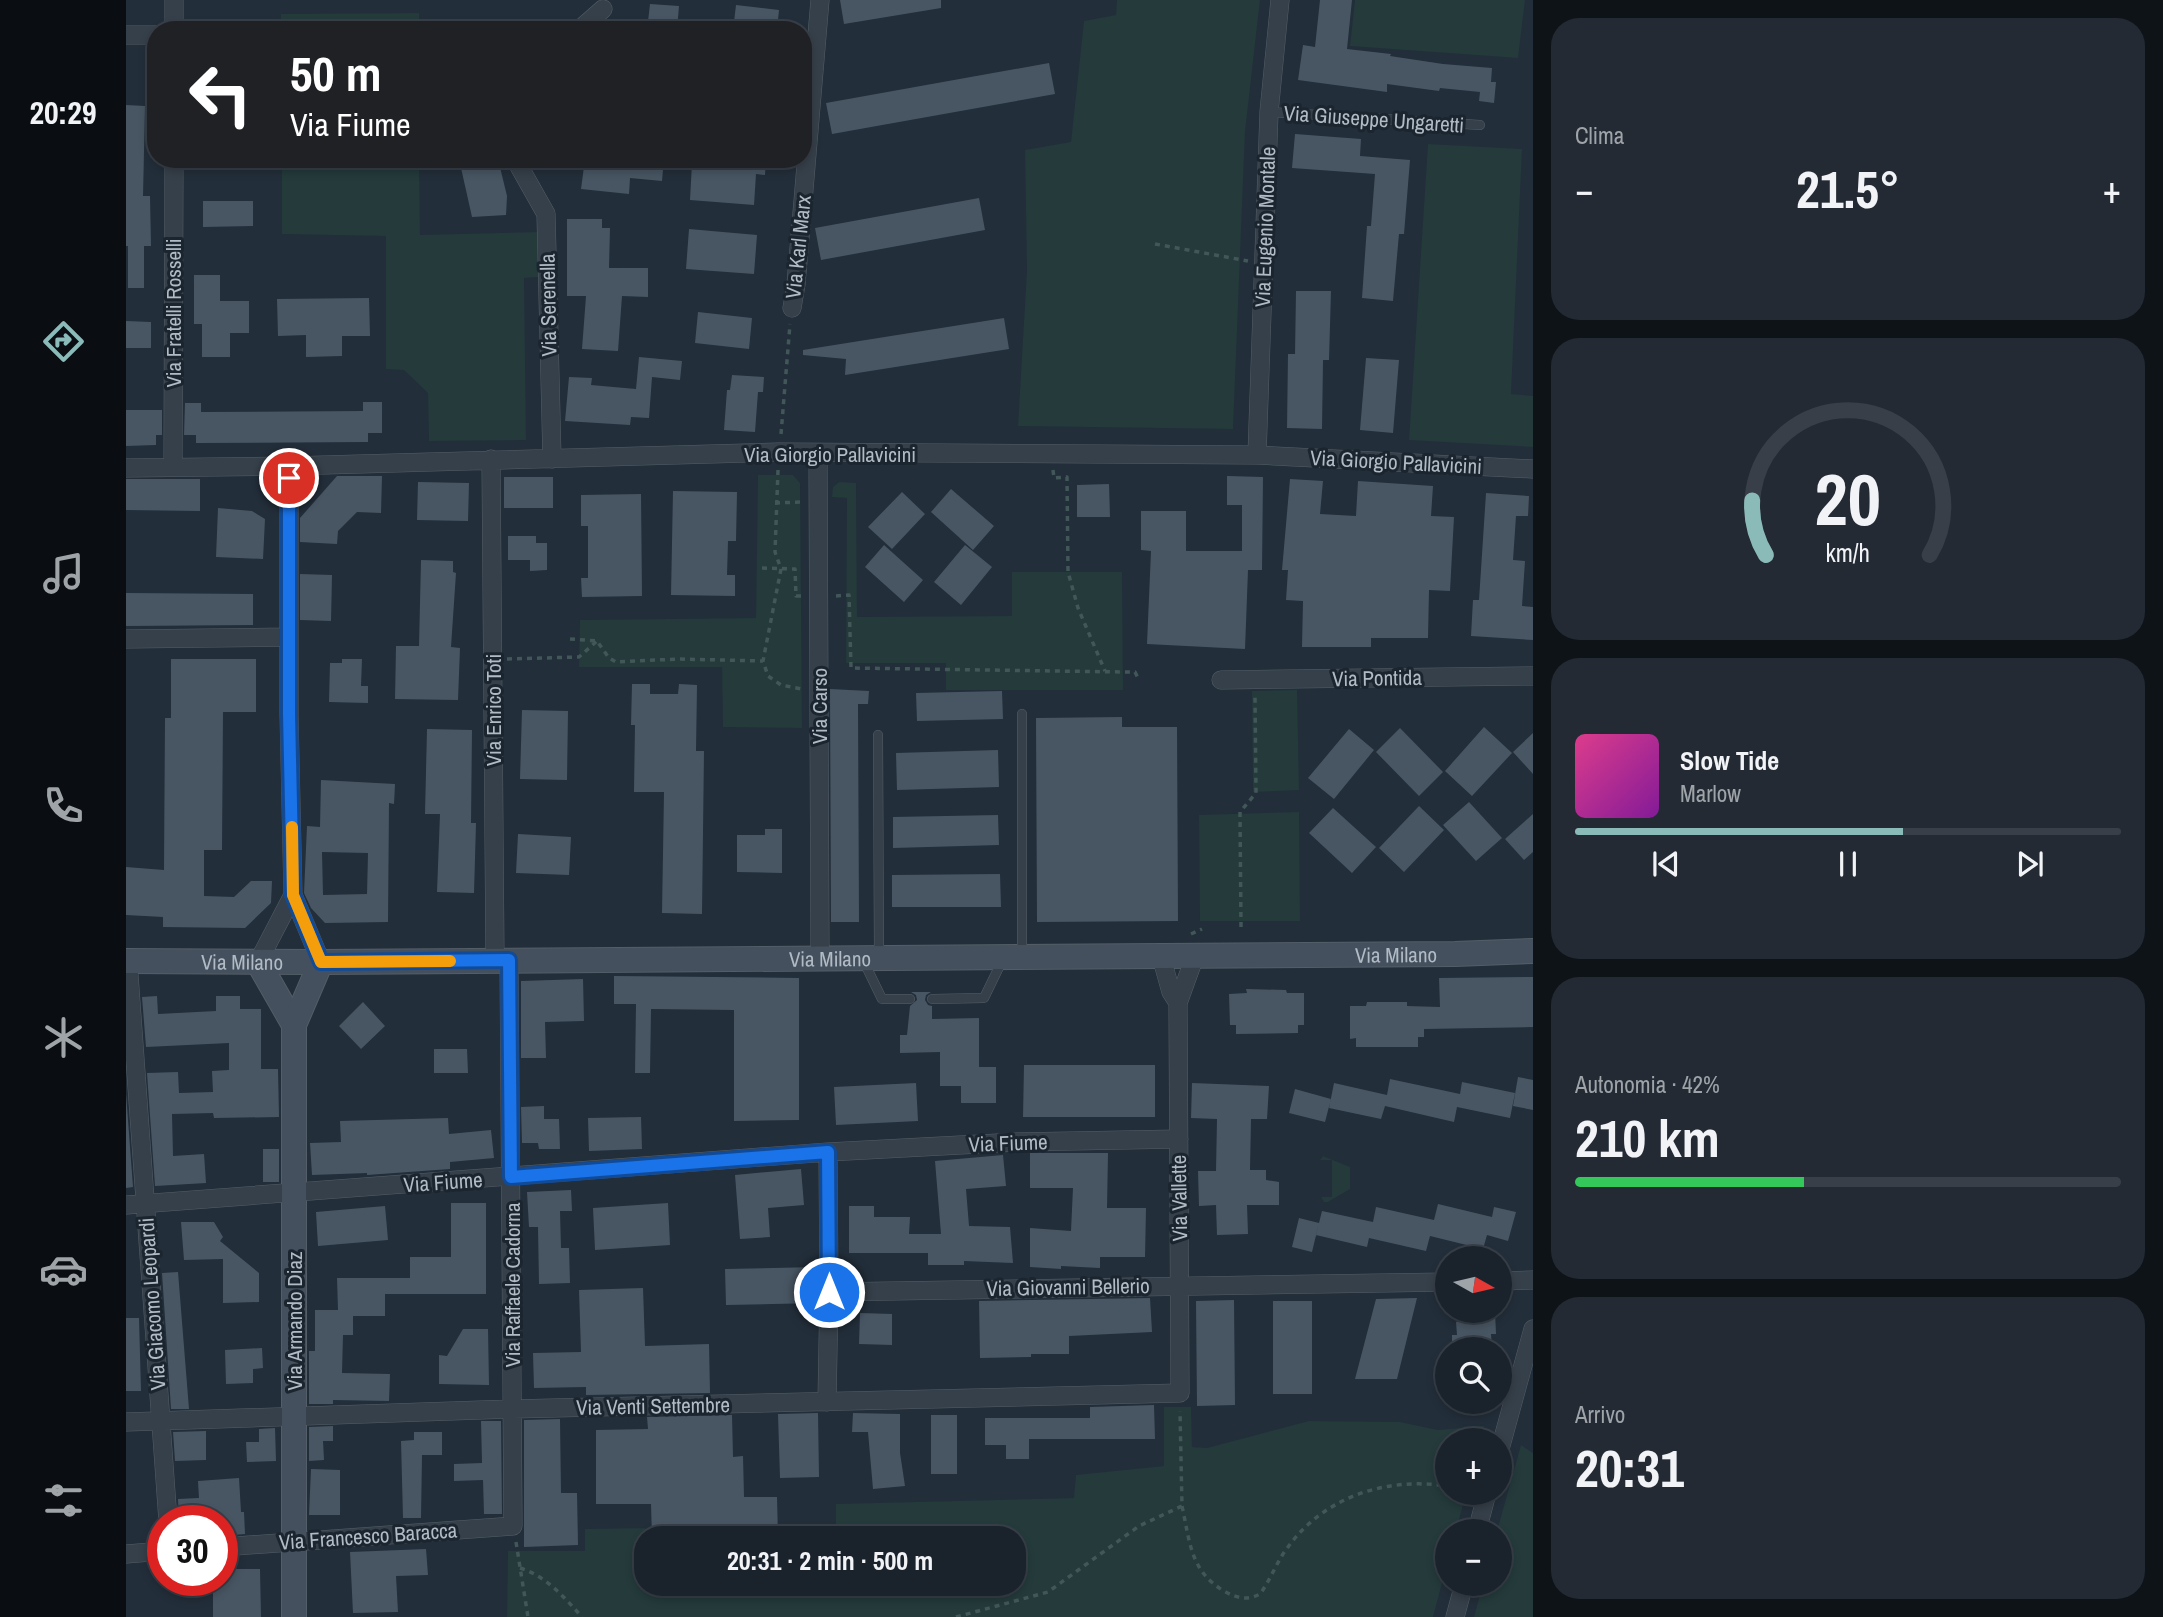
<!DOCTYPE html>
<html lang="it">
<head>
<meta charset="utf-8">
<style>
  :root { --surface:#1a222c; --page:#232a34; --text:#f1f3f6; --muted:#9fa4a9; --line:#383f48; --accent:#8bbbb9 }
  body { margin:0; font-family:"Archivo Narrow",sans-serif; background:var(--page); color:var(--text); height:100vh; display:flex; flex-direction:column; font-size:26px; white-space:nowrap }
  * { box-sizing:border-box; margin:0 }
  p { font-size:23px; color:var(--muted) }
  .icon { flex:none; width:38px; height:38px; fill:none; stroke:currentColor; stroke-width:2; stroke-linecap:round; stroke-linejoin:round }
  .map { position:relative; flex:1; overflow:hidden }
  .sheet { display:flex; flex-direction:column; gap:18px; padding:18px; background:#0e1318; width:630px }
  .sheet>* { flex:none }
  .banner { position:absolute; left:21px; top:21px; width:665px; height:147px; border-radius:28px; box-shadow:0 4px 10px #0003,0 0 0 2px var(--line); background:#202124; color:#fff; overflow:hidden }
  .needle { width:46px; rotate:98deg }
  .buttons { position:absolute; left:1309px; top:1246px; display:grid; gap:14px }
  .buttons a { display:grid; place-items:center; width:77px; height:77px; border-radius:50%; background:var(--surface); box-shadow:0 4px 10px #0003,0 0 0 2px var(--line); font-size:35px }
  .speed { position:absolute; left:21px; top:1505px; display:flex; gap:14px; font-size:35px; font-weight:700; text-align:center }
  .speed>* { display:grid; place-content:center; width:91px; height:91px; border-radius:50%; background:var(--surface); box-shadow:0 4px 10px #0003,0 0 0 2px var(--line); line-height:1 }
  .speed .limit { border:10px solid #d22; background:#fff; color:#111 }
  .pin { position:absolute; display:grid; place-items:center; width:60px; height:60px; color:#fff; margin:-30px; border:4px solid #fff; border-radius:50%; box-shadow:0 2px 7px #0007 }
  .me { position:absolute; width:77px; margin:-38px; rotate:0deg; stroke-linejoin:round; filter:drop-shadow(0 0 5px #0008) }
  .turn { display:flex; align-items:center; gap:24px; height:147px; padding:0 28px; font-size:32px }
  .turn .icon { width:91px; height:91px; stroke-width:2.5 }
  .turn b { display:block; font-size:49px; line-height:60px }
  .big { font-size:52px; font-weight:800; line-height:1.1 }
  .sheet .tile { flex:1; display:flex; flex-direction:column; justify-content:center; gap:10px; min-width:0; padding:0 24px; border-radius:28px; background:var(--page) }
  .sheet .dial { align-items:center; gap:0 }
  .dial svg { height:182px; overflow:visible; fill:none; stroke:var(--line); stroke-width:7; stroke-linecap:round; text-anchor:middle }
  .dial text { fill:var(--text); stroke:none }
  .song { display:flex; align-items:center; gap:21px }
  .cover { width:84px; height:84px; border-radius:10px; background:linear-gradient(135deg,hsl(330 70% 55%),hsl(290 70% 35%)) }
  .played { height:7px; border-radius:4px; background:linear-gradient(90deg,var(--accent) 60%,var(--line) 60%) }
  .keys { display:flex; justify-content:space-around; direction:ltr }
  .heat { display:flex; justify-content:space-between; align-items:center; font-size:38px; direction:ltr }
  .charge { height:10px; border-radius:5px; background:linear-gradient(90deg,#34c759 42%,var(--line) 0) }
  .trip { position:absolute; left:508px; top:1526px; width:392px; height:70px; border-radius:28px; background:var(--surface); box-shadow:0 4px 10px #0003,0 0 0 2px var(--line); font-weight:800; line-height:70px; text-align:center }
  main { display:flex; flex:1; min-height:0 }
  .tab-bar { display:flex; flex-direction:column; width:126px; justify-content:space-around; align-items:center; background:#0a0e12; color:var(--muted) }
  .tab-bar .icon { width:49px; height:49px }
  .tab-bar .on { color:var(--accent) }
  .tab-bar b { font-size:32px; color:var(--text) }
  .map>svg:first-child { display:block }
  .green { fill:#243a3b }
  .building { fill:#485663; fill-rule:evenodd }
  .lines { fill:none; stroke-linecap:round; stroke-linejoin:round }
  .lane-casing { stroke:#545e68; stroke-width:10 }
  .street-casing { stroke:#545e68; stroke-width:19 }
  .secondary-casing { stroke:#545e68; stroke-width:26 }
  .path { stroke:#425758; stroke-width:3.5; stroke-dasharray:5 5; stroke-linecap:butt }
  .lane { stroke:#36404a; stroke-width:9 }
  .street { stroke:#36404a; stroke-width:18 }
  .secondary { stroke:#44505d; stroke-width:24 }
  .route-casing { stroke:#114b97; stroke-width:18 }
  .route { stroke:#1a73e8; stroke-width:12 }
  .slow { stroke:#f59e0b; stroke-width:12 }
  .labels { text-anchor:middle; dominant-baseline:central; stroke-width:6; stroke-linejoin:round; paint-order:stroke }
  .street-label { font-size:21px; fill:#b1bbc6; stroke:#1b252f }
</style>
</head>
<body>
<main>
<nav class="tab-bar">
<b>20:29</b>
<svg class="icon on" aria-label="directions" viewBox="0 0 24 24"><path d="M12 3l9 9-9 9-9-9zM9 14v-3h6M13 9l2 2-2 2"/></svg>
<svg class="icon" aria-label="music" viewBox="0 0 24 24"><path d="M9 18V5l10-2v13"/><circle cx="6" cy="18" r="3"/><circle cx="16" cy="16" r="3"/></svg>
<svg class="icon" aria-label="phone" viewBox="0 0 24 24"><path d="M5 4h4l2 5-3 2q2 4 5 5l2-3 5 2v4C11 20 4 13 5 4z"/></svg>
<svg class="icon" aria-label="climate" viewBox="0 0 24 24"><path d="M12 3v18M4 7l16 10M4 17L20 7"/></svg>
<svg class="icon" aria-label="car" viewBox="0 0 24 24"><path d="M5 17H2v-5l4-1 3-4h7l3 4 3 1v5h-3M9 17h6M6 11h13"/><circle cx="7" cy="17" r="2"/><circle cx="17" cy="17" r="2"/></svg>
<svg class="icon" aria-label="filters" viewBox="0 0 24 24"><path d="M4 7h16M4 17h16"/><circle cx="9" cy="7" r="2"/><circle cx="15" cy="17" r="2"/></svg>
</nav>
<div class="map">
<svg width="1407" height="1617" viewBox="0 0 1407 1617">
  <rect width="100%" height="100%" fill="#222e3a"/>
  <path class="green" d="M991,0h143l-15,132 -12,297 -215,-3 9,-156 -2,-120 46,-8 13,-121 32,-6z
    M1229,0h170l-7,58 -168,-12z
    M293,13v17h-138v-16z
    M1302,144l94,5 -11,245 22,2v51l-124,-7z
    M156,159h137l1,76 118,-3v45l-14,1 2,162 -97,1 -1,-48 -24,-23 -18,-1v-133l-104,-2z
    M632,475h35l7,8 2,245 -79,-1 -1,-60h-143l1,-47 176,-2z
    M713,482l17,1 1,134 155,-1v-44h110l1,118h-177v-27h-100l1,-165 -15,-1 1,-10z
    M1171,690l2,100 -46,2 -1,-101z
    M1173,812l1,109h-100l-1,-106z
    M1197,1156l27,11v22l-22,13h-4l-3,-5h11v-37h-12z
    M1038,1407h27l1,40 15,1 102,-27 91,1 38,8 46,-4 -4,14h-33v53h19l-10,38h-9v33l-14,53h-926l1,-66h77v-22l60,-1 1,56h367v-46h-177v-34l238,-6 2,-23 88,-9z
    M1395,1445l12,8v164h-59l9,-33h17v-53h-3z"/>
  <path class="building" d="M714,0h101v8l-97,16z
    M1194,0h32l-5,49 44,5 -1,2 53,8 49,4 -1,14h5l-2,21 -15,-2 1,-9 -40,-4 -1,3 -52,-7v8l-89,-12 5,-35 12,2z
    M524,4l29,2 -2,24h-30z
    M610,5l43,5 -2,20h-44z
    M923,63l6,31 -223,40 -6,-31z
    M0,105l19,1 -2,90h7l1,50h-7v42h-16v-42h-2z
    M1169,134l66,5 -1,17 50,4 -6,74h-5l-6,67 -31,-3 5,-72h4l4,-52 -83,-6z
    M333,159h39l9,37 -1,19 -34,2z
    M459,159h79l-2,22 -32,-3 -1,16 -48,-5z
    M602,159h38l-1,16 -9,-1 -2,31 -64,-5 2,-37 35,2z
    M853,198l6,32 -164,30 -6,-32z
    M77,201h50v25l-50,1z
    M441,219h35v9h8l-1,40h39v29l-26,-1 -4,55 -36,-2 4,-53h-19z
    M563,229l68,6 -3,39 -68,-5z
    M68,275h26v26h29v32h-19v24h-28v-33h-8z
    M1170,291h35l-2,69h-6l-1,69 -35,-1 1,-74h7z
    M243,298l1,38h-28v20l-36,1v-22l-28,1 -1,-37z
    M572,312l54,6 -3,31 -54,-6z
    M878,318l5,31 -164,26 1,-16 -43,-4v-5z
    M0,321l25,1v26h-25z
    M513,357l43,4 -2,19 -28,-3 -3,41 -18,-1 -1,8 -65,-4 4,-44 23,1 -1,7 45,4z
    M1240,358l33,2 -6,73 -33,-3z
    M606,375l32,2 -1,15h-5l-3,40 -31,-2 3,-40h3z
    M237,402h19v31h-14v9l-172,1v-8h-12l1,-32h16v9l162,-1z
    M0,410h36v25h-6v10l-30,1z
    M211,476h45l-1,37 -24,-1 -19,19 -1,13 -37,-2v-24z
    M1101,476l36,1 -1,93h-14l-3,79 -98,-5 4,-93 -10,-1v-39h45v40h56v-46h-15z
    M378,477h49v31h-49z
    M0,479h74v32l-74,-1z
    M1164,479l33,2 -3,33 36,2 2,-35 75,5 -2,30 23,1 -4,74 -21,-1 -1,48h-57v9h-69l1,-46 -17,-1 2,-30h-6z
    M292,482l51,1 -1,38 -51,-1z
    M983,484l1,33h-33v-32z
    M825,489l43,37 -21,24 -42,-38z
    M547,491l64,1 -1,49h-8l-1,34h8v21l-64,-1z
    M776,492l23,22 -33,35 -24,-22z
    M1360,493l43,3 -1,20h-12l-3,44 12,1 -3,45 11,1v33l-62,-4 2,-36h6z
    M515,494l1,102 -60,1 -1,-19h7v-52h-7v-31z
    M92,508l34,3 13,8 -2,40 -47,-2z
    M382,536h28v7h11v27l-17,1v-11h-22z
    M758,545l39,35 -19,22 -39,-35z
    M839,545l27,22 -31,38 -27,-23z
    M295,560l32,1v11l3,1 -5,74 9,1 -2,52 -63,-1 1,-53h23z
    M174,574l32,1 -1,46 -31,-1z
    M0,593l127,1v31l-127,1z
    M45,659h85v53h-33l-1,138h-18v46l30,1 17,-16h21l-1,22 -26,25 -82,-1v-10l-37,-2v-48l38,3 1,-152h6z
    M216,659h20l-1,27h7v17l-39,-1 1,-39h12z
    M506,684h18v10h28l1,-10 18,1 -1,66h8l-2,163 -40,-1 2,-121h-30l1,-67h-4z
    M704,689l39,2 -1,13h-10l1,218h-28z
    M876,691l1,28 -86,2 -1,-28z
    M396,710l46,1 -1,69 -47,-1z
    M996,717v10h55l1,194 -141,1 -1,-204z
    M1358,727l28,26 -40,43 -27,-25z
    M1274,728l43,44 -24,24 -43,-44z
    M301,729l45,1 -1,93h5l-2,70 -37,-1 3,-78h-15z
    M1223,729l25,21 -40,49 -26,-21z
    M1407,733v41l-20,-22z
    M872,750l1,37 -102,3 -1,-37z
    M195,780l74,4 -1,20 -5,-1 -1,119 -63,1 -14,-15 -7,-15 3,-67 13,1zM196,852l46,1 -1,41 -44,1z
    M1343,802l33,36 -26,23 -33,-36z
    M1293,806l25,24 -40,42 -25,-24z
    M1207,808l43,39 -24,26 -43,-40z
    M1407,814v38l-9,8 -19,-21z
    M872,815l1,30 -106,3v-31z
    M639,829h17v44l-45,-1v-37h28z
    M392,834l53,3 -2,38 -53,-2z
    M874,874l1,33h-109v-32z
    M488,976l185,2v142l-65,1v-111l-83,-1 -1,64h-15l1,-69h-22z
    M1407,977v50l-109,2v8h-6v10h-62v-9l-6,1v-33h16l1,-4h40v4l33,1 -1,-29z
    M457,979l1,42 -39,1 1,36h-25v-77z
    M1120,989l40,1 1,3h17v32h-6v8l-62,1v-9h-6l-1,-31 18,-1z
    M785,992h20l-5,3 -1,5 3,5 4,1v13l47,-1v49h17v36h-35v-17h-21v-34l-40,1v-18h7l3,-29 7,-6 -1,-5z
    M31,996l1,18 58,-3v-15h24v13h21v60h17l1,48 -65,1 -1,-5 -41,1 1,42 31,-2 2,29 -51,3 -8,-113 31,-1 1,21 34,-1 -1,-21 17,-1v-27l-83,4 -4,-50z
    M237,1002l22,24 -24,23 -22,-23z
    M308,1049h33l1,24h-34z
    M898,1065h131v52h-132z
    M1392,1077l15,3v30l-20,-4z
    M1264,1079l70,15 2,-12 53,11 -5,25 -53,-11 -3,15 -69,-16 -4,13 -52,-11 5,-25 53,12z
    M790,1083l2,38 -82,4 -2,-38z
    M1066,1083l77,3 -2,33h-16l-1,51h16v10l13,2v23h-32l1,29 -31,1 -1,-30 -17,1 -1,-35h18l1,-52 -26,-1z
    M1169,1089l36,10 -6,23 -36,-9z
    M0,1093l7,94 -7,1z
    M418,1106v13h15l1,30h-21l-1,-6h-16l-1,-36z
    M515,1117l1,32 -53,2 -1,-33z
    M322,1118l1,16 42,-4 3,28 -44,4v7l-83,6v-2l-55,2 -2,-32 31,-1 -1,-21z
    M137,1149h16v33h-16z
    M904,1153h78l-1,55h39l-1,49h-45v11l-39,-2v3l-31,-2v-39l41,3 2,-43h-43z
    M877,1155l3,31 -40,3 3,37 41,1 3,36 -49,-2v4h-36v-12h-79v-47h25v11h36l-1,17h32l-6,-73z
    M675,1169l3,36 -36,3 2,29 -30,2 -5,-64z
    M445,1190l1,21h-12l1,37h8l1,35 -31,1 -1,-57h-9l-2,-35z
    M325,1203h35v91h-101v22h-32v19h-10l-1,38 48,1 -1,27 -56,-1v4h-24v-53h6v-41h23l-1,-32h73v-21h41z
    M542,1203l2,42 -75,5 -2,-42z
    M1312,1204l54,13 2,-10 22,5 -8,29 -21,-6 -4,14 -53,-13 -4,15 -57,-13 -2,9 -51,-12 6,-24 51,11 3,-15 58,13z
    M259,1206l3,34 -70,6 -2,-34z
    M1173,1218l20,5 -7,29 -20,-5z
    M55,1222h33l9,15 -3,4 39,32v29l-36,1v-44l-39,1z
    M690,1267l1,36 -91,2 -1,-36z
    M52,1272l11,137h-18l-9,-136z
    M517,1288l2,58 64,-2 1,49 -124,2v-8l-52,1 -1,-35 48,-1 -2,-62z
    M1024,1298l2,34 -83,4v18h-38v3l-51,1 -1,-57z
    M1291,1298l-20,81h-42l21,-80z
    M1108,1300l1,105 -38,1 -1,-105z
    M1147,1301h39v93h-39z
    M1333,1311h36l1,23h-5l1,13 -40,2v-14h5l-1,-13 4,-1z
    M734,1313l32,1v31l-33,-1z
    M0,1318h13l2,73h-15z
    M337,1329h25l1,56 -50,-1v-29l8,1z
    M136,1348l1,20 -10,1v14l-27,1 -1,-34z
    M1028,1405l1,34h-126v20h-23v-14h-21v-27h105v-11z
    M692,1413l1,64 -39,1 -2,-64z
    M727,1413l47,1v39l5,33 -32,3 -5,-57h-16z
    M606,1415l1,42 10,-1 1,41h33l1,41h-126l-1,-34h-55v-74l52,-1 -1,-12z
    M805,1415h26v59h-26z
    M434,1419l1,74h16l1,52 -54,2v-127z
    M355,1421h20l1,93h-18l-1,-34 -29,1v-17l28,-1z
    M207,1426v15h-10l1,19 -15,1v-34z
    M149,1428l1,33 -29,1 -1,-20h13v-13z
    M80,1431v29l-31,1 -2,-29z
    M288,1432h28v23h-20l-1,63h-18l-2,-77 13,-1z
    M185,1469l29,1v45h-31z
    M113,1478l2,34h3l1,22 -23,2v-15h-43l-1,-22 21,-1 -1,-17z
    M300,1549l2,26 -32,1 2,36 -45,1 -3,-61z
    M96,1569h38l1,48h-48v-37h9z"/>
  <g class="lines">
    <g class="lane-casing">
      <path id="lane" d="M1143,112l211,13
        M752,735l1,222
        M896,956v-242
        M737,960l19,39h28
        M806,999l52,-1 18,-37"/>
    </g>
    <g class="street-casing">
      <path id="street" d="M48,30v-30
        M453,30l24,-21
        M0,35h30
        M389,159l31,55 6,245
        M666,308l4,-24 24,-284
        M692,453l2,506
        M1131,455l12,-343 11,-112
        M365,459l4,501
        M163,466v248l4,181 28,67
        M47,467l1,-308
        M0,468l163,-2 490,-14 478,3 276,14
        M0,639l163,-2
        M1095,680l312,-4
        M1035,956l10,36 7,11
        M2,961l40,560
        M132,962l35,-67
        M702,1152l1,140 618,-10
        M0,1205l702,-53 189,-10 162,-3
        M1374,1281l33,-1
        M701,1402l2,-110
        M0,1422l386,-13 668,-16 -2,-390 17,-47
        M1374,1449l33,-120
        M1351,1531l10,-38
        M96,1547l291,-21 -4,-566
        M0,1554l37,-3
        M1329,1617l9,-33"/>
    </g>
    <g class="secondary-casing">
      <g id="secondary">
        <path id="s1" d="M0,961l195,1 1134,-8 78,-3"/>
        <path d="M132,962l36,63"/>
        <path d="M168,1617v-592l27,-63"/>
      </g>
    </g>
    <path class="path" d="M1029,244l93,17
      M655,434l9,-110
      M652,470l-3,82 6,17 -18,92 5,15 13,9 21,4
      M927,470l1,8 13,-1 1,95 10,36 27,63
      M649,503l26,-1
      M636,568l33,1 1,27h7
      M710,596l13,-1 2,73 273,4h11l4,8
      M444,639l27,2 12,17 7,4 62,-3 85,2
      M381,659l72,-2 18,-16
      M1115,927l-1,-115 16,-19 -1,-96
      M1065,934l11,-5
      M1056,1506c8,36 8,65 42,85 12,7 23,10 36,3 11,-15 17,-33 28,-47 37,-51 99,-70 159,-61
      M390,1542l12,75
      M394,1568c26,8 44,29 62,49
      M830,1617l92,-25 91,-66 43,-20 -2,-95"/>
    <use href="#lane" class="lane"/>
    <use href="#street" class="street"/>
    <use href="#secondary" class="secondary"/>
  </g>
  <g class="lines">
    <g class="route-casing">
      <path id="route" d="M163,478v236l4,181 28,67 188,-2 2,217 317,-25 1,140"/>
    </g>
    <use href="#route" class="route"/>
    <path class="slow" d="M166,827l1,68 28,67 129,-1"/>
  </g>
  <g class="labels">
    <g class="street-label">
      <text transform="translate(1248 119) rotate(4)">Via Giuseppe Ungaretti</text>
      <text transform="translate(1139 227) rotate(-88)">Via Eugenio Montale</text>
      <text transform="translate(672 247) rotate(-84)">Via Karl Marx</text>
      <text transform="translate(422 305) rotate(-91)">Via Serenella</text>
      <text transform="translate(47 313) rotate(-90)">Via Fratelli Rosselli</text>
      <text x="704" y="454">Via Giorgio Pallavicini</text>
      <text transform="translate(1270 462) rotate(3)">Via Giorgio Pallavicini</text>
      <text transform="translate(1251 678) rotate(-1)">Via Pontida</text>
      <text transform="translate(693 706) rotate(-90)">Via Carso</text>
      <text transform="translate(367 710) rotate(-90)">Via Enrico Toti</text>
      <text stroke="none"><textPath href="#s1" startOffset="1270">Via Milano</textPath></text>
      <text stroke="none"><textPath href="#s1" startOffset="704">Via Milano</textPath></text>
      <text stroke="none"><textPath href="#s1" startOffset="116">Via Milano</textPath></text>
      <text transform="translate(882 1143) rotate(-2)">Via Fiume</text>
      <text transform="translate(317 1182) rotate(-4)">Via Fiume</text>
      <text transform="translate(1053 1198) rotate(-91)">Via Vallette</text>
      <text transform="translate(386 1285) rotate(-90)">Via Raffaele Cadorna</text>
      <text transform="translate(942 1287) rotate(-1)">Via Giovanni Bellerio</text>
      <text transform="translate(26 1304) rotate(-94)">Via Giacomo Leopardi</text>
      <text transform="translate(168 1321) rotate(-90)">Via Armando Diaz</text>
      <text transform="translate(527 1406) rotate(-1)">Via Venti Settembre</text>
      <text transform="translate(242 1536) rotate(-4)">Via Francesco Baracca</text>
    </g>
  </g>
</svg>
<div class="buttons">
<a><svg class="needle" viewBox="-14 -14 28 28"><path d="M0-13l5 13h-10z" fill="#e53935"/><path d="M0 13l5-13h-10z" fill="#9fa4a9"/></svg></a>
<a><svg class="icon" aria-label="search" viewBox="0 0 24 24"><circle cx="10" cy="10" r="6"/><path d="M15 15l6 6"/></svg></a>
<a>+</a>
<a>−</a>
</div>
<div class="speed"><div class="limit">30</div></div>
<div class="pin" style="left:163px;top:478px;background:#d93025"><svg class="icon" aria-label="arrive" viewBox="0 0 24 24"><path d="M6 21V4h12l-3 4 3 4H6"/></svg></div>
<svg class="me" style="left:703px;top:1292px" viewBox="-20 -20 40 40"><circle r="17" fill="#1a73e8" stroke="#fff" stroke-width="3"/><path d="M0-11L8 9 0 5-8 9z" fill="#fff"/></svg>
<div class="trip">20:31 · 2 min · 500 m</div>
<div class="banner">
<div class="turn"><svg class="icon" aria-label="left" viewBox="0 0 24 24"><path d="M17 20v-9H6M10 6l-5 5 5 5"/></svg><div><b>50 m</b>Via Fiume</div></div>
</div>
</div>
<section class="sheet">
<div class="tile"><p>Clima</p>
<div class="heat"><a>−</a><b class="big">21.5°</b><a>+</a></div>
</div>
<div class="tile dial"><svg viewBox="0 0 100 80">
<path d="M14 69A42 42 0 1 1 86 69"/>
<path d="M14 69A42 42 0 0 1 8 45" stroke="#8bbbb9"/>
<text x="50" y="56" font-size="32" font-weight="700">20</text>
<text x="50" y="72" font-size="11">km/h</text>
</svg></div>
<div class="tile">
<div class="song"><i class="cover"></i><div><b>Slow Tide</b><p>Marlow</p></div></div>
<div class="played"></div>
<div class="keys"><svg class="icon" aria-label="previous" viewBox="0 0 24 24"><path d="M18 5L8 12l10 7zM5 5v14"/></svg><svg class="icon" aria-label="pause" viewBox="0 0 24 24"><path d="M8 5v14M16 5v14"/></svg><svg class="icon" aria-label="next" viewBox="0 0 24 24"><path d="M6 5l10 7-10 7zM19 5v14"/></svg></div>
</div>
<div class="tile"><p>Autonomia · 42%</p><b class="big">210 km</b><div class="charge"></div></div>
<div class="tile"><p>Arrivo</p><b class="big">20:31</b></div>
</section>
</main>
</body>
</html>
